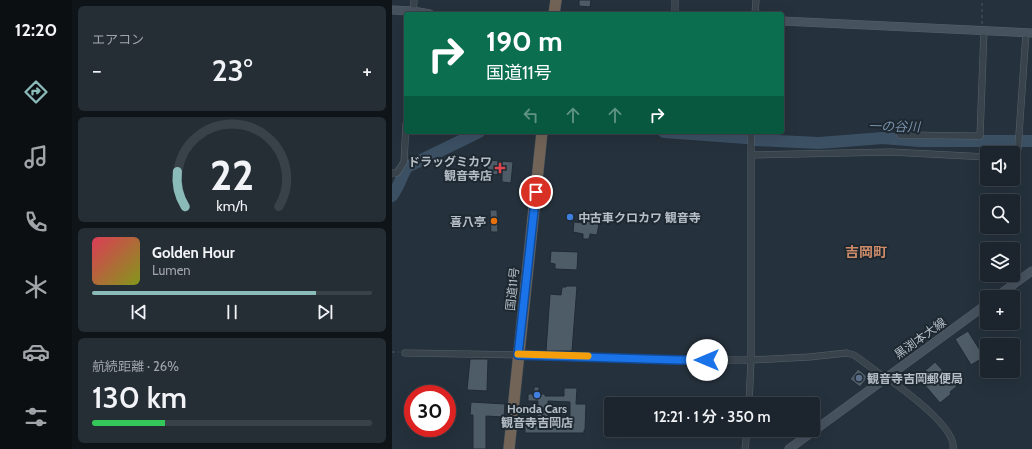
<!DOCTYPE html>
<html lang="ja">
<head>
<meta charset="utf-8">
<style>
  :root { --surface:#1c252d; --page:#252d35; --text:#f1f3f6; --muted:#a0a5aa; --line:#3a4249; --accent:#8bbbb9 }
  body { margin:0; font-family:Cabin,"Noto Sans JP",sans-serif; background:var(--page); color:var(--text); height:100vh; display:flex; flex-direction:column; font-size:15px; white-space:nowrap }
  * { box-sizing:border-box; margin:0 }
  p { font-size:13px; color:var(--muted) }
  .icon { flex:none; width:22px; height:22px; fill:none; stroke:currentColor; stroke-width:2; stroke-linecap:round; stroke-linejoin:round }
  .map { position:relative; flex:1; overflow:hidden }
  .panel { display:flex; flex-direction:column; gap:6px; padding:6px; background:#0f1419; width:320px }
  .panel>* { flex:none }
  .banner { position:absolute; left:12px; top:12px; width:380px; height:122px; border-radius:4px; box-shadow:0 4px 16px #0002,0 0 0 1px var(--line); background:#0b6e4f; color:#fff; overflow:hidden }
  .fabs { position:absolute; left:588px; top:146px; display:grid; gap:8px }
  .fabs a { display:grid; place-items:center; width:40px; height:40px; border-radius:4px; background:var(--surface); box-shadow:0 4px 16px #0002,0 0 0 1px var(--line); font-size:20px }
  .speed { position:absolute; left:12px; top:385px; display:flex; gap:8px; font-size:20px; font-weight:700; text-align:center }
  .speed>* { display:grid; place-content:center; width:52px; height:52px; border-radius:50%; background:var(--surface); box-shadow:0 4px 16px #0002,0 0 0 1px var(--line); line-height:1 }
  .speed .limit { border:6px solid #d22; background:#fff; color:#111 }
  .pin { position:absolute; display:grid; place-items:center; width:34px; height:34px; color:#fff; margin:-17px; border:2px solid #fff; border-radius:50%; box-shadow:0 1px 4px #0007 }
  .me { position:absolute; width:44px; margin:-22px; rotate:270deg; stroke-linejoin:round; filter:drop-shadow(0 0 3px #0008) }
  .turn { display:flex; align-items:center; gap:14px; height:84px; padding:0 16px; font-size:18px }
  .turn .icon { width:52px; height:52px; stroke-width:2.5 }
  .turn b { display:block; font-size:28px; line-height:34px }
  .lanes { display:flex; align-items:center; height:38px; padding:0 16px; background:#0003; justify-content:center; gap:20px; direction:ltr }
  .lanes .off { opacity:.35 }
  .big { font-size:30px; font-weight:600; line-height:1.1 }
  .panel .widget { flex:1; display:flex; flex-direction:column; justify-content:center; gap:6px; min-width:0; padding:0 14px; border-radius:6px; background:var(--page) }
  .panel .dial { align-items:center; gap:0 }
  .dial svg { height:104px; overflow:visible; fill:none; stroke:var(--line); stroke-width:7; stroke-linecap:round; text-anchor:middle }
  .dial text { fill:var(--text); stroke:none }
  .song { display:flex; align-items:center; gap:12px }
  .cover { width:48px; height:48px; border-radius:6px; background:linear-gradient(135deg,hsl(350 70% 55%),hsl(70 70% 35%)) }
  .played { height:4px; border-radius:2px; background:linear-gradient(90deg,var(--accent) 80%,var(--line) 80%) }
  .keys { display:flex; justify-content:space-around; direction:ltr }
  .heat { display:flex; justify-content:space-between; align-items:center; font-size:22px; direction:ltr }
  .charge { height:6px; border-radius:3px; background:linear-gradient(90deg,#34c759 26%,var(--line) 0) }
  .trip { position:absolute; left:212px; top:397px; width:216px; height:40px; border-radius:4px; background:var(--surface); box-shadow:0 4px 16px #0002,0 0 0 1px var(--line); font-weight:600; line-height:40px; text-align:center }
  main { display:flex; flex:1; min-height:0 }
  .menu { display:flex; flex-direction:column; width:72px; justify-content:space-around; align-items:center; background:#0b0f12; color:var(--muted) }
  .menu .icon { width:28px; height:28px }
  .menu .active { color:var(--accent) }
  .menu b { font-size:18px; color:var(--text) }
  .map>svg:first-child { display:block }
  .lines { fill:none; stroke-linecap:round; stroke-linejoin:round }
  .river { stroke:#3c5064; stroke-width:12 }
  .building { fill:#4e5c67; stroke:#202a33; fill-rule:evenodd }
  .street-casing { stroke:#57616a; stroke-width:7 }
  .secondary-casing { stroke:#57616a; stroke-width:9 }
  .highway-casing { stroke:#444e57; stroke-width:12 }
  .path { stroke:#475b5c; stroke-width:1; stroke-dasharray:3 3; stroke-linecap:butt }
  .street { stroke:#39434c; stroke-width:6 }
  .secondary { stroke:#47525f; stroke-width:8 }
  .highway { stroke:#726457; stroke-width:11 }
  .path-bridge { stroke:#475b5c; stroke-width:1; stroke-dasharray:3 3; stroke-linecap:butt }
  .route-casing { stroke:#114b97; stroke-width:10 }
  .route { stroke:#1a73e8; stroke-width:7 }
  .slow { stroke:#f59e0b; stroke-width:7 }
  .health-dot { fill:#e0444e; stroke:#1e2831; stroke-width:1.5 }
  .shop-dot { fill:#3f7fe0; stroke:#1e2831; stroke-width:1.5 }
  .food-dot { fill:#e8710a; stroke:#1e2831; stroke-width:1.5 }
  .service-dot { fill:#5c6f8a; stroke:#1e2831; stroke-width:1.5 }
  .labels { text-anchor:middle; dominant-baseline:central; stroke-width:4; stroke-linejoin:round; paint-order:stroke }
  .poi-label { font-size:12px; font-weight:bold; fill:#b5bec7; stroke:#1e2831; text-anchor:end }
  .street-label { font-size:12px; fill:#b5bec7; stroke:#1e2831 }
  .water-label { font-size:13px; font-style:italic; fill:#7791a9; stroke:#1e2831 }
  .quarter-label { font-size:14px; font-weight:bold; fill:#cd8b6a; stroke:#1e2831 }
</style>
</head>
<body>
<main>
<nav class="menu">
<b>12:20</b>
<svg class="icon active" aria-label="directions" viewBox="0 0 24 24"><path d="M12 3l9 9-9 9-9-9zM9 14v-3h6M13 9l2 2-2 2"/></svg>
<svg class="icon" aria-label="music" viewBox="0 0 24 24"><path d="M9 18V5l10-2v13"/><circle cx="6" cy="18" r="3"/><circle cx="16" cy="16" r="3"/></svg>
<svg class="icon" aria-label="phone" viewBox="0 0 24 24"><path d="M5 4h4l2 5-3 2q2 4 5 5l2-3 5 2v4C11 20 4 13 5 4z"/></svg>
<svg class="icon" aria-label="climate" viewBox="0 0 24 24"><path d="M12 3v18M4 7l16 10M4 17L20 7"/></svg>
<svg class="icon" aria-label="car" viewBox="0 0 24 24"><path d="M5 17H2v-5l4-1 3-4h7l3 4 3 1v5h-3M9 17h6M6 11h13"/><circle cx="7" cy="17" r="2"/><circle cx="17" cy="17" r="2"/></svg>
<svg class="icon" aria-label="filters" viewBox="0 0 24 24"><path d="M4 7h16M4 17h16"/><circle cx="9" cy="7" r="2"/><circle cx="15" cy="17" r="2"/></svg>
</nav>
<section class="panel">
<div class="widget"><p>エアコン</p>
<div class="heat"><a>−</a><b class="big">23°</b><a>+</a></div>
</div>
<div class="widget dial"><svg viewBox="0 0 100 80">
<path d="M14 69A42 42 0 1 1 86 69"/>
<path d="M14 69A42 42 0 0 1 8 42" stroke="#8bbbb9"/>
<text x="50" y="56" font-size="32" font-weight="700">22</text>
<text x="50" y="72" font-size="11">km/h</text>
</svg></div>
<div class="widget">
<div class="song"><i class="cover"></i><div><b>Golden Hour</b><p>Lumen</p></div></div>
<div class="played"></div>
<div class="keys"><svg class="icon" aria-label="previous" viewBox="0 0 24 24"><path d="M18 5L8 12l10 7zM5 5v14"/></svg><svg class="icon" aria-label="pause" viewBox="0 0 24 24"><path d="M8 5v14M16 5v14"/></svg><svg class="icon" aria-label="next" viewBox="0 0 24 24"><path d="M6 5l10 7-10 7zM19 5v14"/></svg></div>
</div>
<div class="widget"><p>航続距離 · 26%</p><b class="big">130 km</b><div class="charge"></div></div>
</section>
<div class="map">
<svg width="640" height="449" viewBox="0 0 640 449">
  <rect width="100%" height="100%" fill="#25313c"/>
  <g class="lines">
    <path class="river" d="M272,132l83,6
      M363,140l64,3 64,-5 37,3h112
      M0,196c7,-9 9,-19 15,-29l72,-35"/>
  </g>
  <path class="building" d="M187,0h12l-1,7 -11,-1z
    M96,160l25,2 -2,21 -9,-1v-7l-15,-1z
    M98,210h7l1,22h-7z
    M193,212l11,1 -1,10 4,1 -2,11 -7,-1 -1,5h-6v-5l-10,-2 1,-10 10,1z
    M159,251l27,1 -1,18 -22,-1v-5l-5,-1z
    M174,286h11l-5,65h-26l4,-57 11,1 1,-8h4z
    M576,331l16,26 -13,8 -16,-26z
    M78,359h18l-1,32 -20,-1z
    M543,362l22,24 -7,6 1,2 -11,9 -22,-26z
    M466,369l10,8 -8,10 -10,-8z
    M142,387h5v7h6v2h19v-8h13l-1,16h10l-1,26h-1v3h-59v-15l12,1 1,-18h-10v-7h6zM156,401l22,1v19h-22z
    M79,402l34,2 -1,13 -18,-1v33h-13v-34h-3z"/>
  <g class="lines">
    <g class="street-casing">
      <path id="street" d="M283,0v14
        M21,14l1,-14
        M363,14l1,-14
        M508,135l80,1 4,-106
        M616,153l10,-4 8,-116
        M360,155l139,-3 96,5
        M0,173h5l7,-11 2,-38
        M13,353l172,3 101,4h73l58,-3 38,-4 7,2 7,5 24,18 8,4c15,11 64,47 60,67
        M357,404l2,-44v-228
        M353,449l2,-19"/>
    </g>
    <g class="secondary-casing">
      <path id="secondary" d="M0,10l21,1 17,3
        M390,21l250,12
        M604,297l36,-26
        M397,449l198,-145"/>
    </g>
    <g class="highway-casing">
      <path id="highway" d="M162,14l2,-14
        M117,449l33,-317"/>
    </g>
    <path class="path" d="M590,24v-24
      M501,145l3,-6
      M0,352h7"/>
    <use href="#street" class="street"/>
    <use href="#secondary" class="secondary"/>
    <use href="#highway" class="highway"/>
    <path class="path-bridge" d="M121,351h12"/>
  </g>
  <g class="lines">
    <g class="route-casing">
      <path id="route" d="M144,192l-18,163 160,5h29"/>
    </g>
    <use href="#route" class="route"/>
    <path class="slow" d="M126,354l70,2"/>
  </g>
  <path class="health-dot" d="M106 162h4v4h4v4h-4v4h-4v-4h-4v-4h4z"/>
  <g class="shop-dot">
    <circle cx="178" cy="217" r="4"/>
    <circle cx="145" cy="395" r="4"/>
  </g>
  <circle class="food-dot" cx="102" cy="221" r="4"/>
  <circle class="service-dot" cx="467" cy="378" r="4"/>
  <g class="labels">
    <g class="poi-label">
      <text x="100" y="161">ドラッグミカワ<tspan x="100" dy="14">観音寺店</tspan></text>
      <text x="186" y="217" text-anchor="start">中古車クロカワ 観音寺</text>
      <text x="94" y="221">喜八亭</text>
      <text x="475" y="378" text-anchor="start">観音寺吉岡郵便局</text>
      <text x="145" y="408" text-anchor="middle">Honda Cars<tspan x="145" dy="14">観音寺吉岡店</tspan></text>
    </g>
    <g class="street-label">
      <text transform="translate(120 289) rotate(-84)">国道11号</text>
      <text transform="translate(528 338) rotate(-36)">黒渕本大線</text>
    </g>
    <g class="water-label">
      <text transform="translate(502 126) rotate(1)">一の谷川</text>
    </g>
    <g class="quarter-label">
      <text x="474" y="252">吉岡町</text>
    </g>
  </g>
</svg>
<div class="fabs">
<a><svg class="icon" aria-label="sound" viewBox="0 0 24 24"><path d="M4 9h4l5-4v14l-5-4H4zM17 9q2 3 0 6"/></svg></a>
<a><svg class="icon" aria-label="search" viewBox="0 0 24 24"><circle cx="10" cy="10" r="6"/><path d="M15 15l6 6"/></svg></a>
<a><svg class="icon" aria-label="layers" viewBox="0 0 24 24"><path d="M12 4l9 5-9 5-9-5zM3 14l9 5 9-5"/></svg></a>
<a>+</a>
<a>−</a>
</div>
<div class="speed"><div class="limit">30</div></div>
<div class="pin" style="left:144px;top:192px;background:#d93025"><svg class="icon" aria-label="arrive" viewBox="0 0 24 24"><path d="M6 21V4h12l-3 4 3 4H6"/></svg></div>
<svg class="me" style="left:315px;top:360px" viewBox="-20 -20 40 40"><circle r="19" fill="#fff"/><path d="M0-13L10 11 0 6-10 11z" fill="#1a73e8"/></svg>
<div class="trip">12:21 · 1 分 · 350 m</div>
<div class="banner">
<div class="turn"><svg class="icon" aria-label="right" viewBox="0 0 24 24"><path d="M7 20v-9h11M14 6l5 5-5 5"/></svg><div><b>190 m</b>国道11号</div></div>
<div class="lanes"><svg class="icon off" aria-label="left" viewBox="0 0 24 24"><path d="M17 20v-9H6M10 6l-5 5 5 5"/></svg><svg class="icon off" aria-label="ahead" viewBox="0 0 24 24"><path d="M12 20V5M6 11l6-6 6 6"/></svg><svg class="icon off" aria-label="ahead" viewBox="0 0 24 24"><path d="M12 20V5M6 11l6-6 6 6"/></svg><svg class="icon" aria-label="right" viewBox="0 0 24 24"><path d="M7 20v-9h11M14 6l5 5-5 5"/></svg></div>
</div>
</div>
</main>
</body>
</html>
